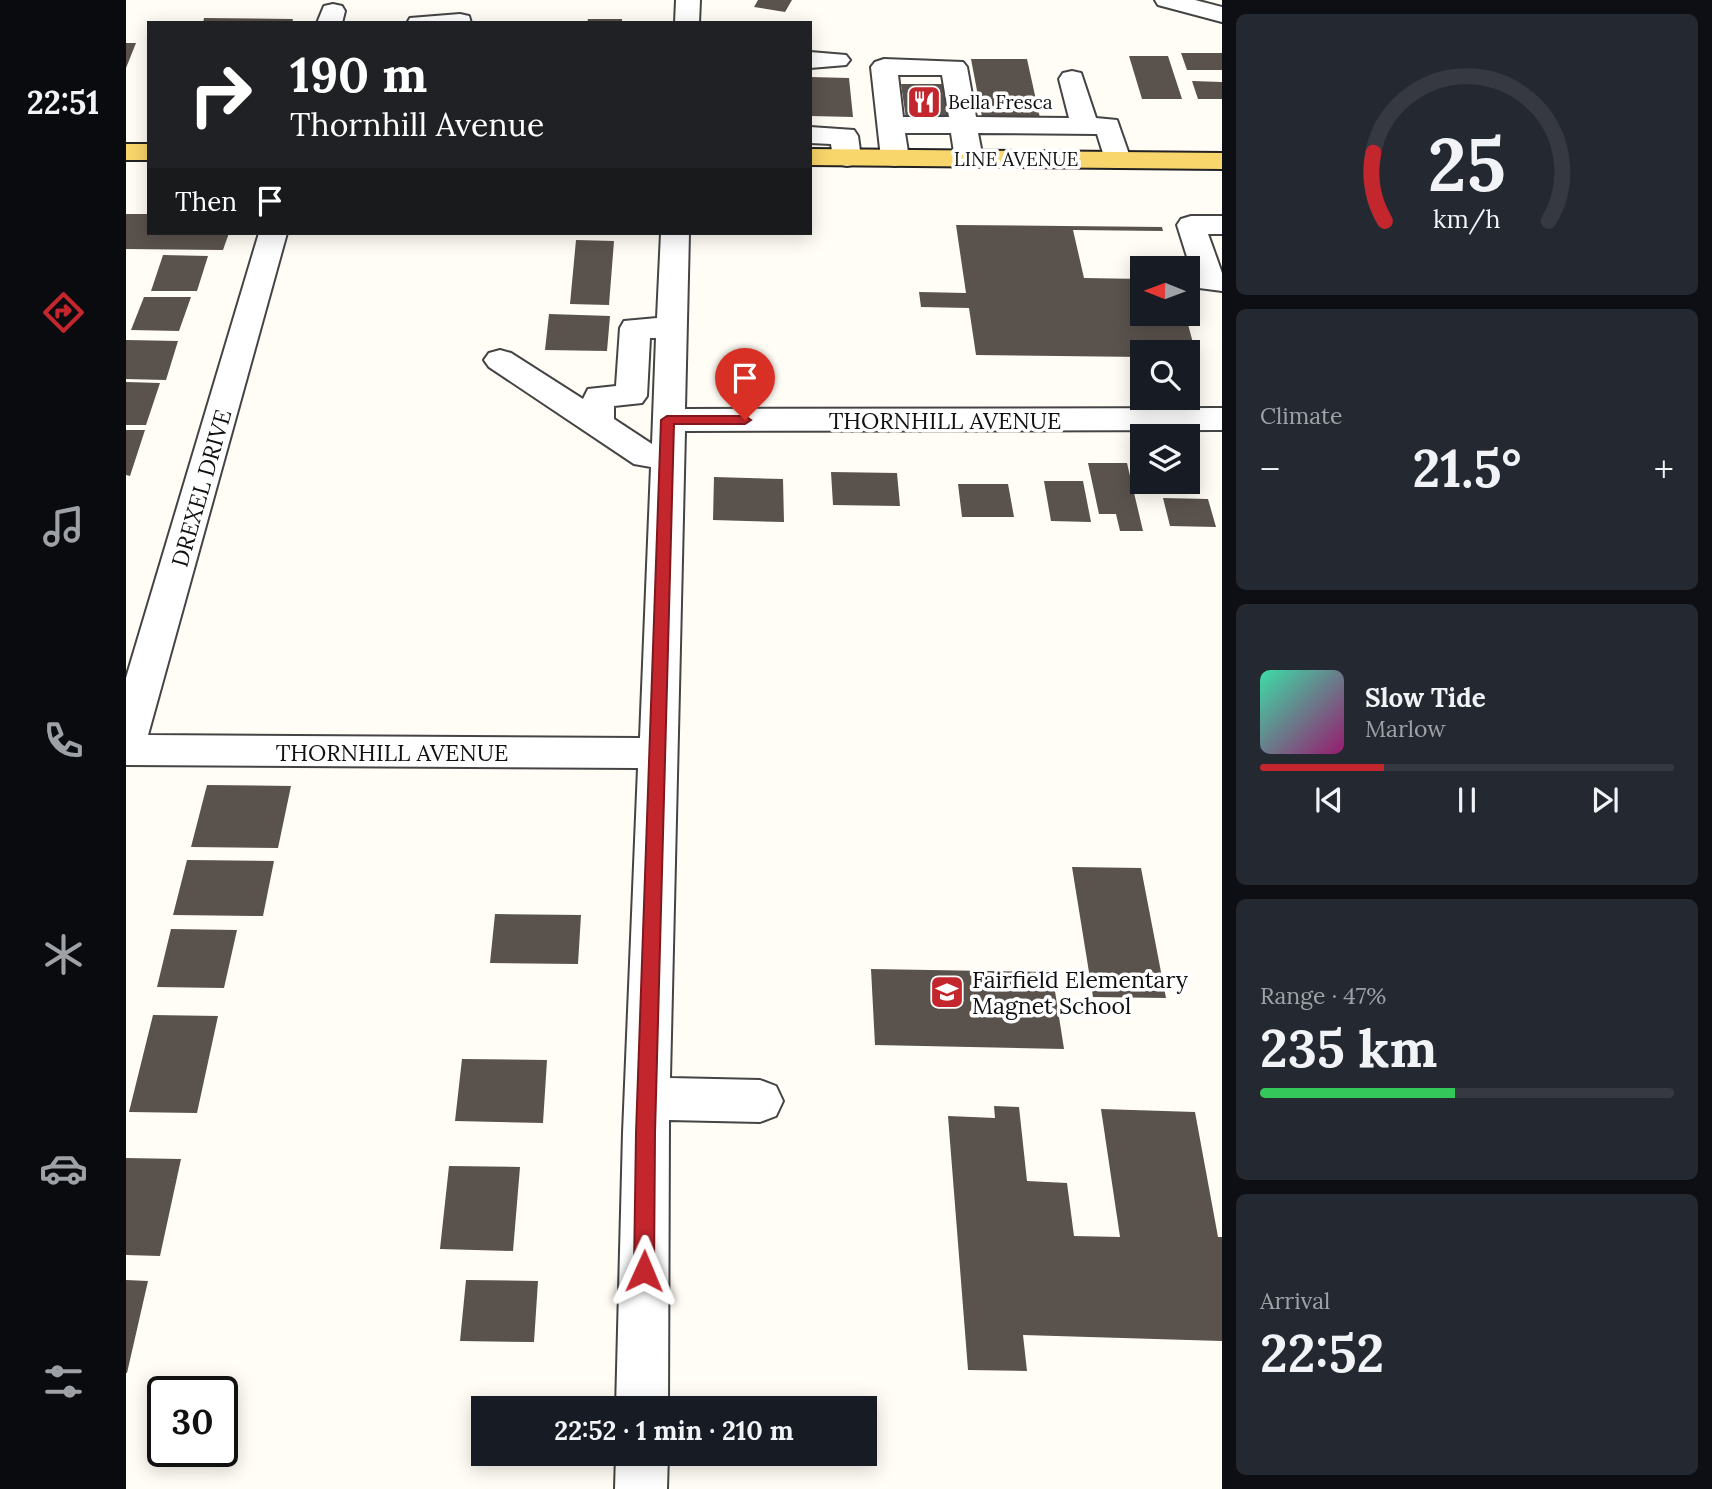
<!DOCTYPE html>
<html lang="en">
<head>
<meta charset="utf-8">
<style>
  :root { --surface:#171b24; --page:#242831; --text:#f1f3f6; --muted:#9ea1a6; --line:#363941; --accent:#c4262e }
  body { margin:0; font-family:Lora,serif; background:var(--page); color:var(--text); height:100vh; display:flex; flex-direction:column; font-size:26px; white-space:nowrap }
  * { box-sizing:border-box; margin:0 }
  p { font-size:23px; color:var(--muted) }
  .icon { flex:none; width:38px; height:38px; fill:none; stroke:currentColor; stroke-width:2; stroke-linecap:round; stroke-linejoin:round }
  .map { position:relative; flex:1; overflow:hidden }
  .drawer { display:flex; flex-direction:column; gap:14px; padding:14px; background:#0d0f14; width:490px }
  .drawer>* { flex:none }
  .guide { position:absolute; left:21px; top:21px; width:665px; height:214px; border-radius:0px; box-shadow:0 4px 18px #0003; background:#202124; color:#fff; overflow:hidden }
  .needle { width:46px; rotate:271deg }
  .controls { position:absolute; left:1004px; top:256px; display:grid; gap:14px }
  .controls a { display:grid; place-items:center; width:70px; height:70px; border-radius:0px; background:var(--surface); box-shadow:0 4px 18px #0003; font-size:35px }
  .speed { position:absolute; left:21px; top:1376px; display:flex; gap:14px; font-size:35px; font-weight:700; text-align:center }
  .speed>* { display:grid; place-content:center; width:91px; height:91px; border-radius:50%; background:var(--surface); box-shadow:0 4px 18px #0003; line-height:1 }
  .speed .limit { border:4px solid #111; border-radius:10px; background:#fff; color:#111 }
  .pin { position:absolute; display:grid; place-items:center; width:60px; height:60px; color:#fff; margin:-72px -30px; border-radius:50% 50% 50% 0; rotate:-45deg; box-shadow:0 0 7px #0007 }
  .pin .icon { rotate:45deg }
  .me { position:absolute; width:77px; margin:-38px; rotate:1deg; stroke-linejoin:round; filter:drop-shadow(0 0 5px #0008) }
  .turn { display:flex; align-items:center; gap:24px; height:147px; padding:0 28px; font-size:32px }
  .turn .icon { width:91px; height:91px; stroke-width:2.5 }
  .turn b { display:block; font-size:49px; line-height:60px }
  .then { display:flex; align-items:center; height:66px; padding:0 28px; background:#0003; gap:14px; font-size:26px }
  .big { font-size:52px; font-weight:700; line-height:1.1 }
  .drawer .widget { flex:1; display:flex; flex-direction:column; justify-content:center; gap:10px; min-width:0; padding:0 24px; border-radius:10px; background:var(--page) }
  .drawer .dial { align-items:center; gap:0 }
  .dial svg { height:182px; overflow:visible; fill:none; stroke:var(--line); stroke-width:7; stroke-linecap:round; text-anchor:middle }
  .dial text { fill:var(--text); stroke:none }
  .song { display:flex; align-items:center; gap:21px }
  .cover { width:84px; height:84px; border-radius:10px; background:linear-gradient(135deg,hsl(160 70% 55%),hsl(320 70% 35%)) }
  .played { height:7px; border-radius:4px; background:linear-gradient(90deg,var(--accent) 30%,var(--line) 30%) }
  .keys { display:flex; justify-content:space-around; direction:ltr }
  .heat { display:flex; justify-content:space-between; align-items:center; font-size:38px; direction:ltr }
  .charge { height:10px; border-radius:5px; background:linear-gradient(90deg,#34c759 47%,var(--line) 0) }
  .trip { position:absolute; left:345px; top:1396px; width:406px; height:70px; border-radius:0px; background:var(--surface); box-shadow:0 4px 18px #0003; font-weight:700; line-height:70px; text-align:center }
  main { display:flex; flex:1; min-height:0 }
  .tabs { display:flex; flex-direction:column; width:126px; justify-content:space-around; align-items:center; background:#090b0e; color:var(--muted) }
  .tabs .icon { width:49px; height:49px }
  .tabs .selected { color:var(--accent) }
  .tabs b { font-size:32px; color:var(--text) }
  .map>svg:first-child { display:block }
  .building { fill:#5a524d }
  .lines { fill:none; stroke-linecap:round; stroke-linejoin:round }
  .minor-casing { stroke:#444; stroke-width:4 }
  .major-casing { stroke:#222; stroke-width:4 }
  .minor { fill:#fff; fill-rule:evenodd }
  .major { fill:#f9d66b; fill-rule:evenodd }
  .route { fill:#c4262e; stroke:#7f191e; stroke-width:2 }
  .labels { text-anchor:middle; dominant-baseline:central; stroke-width:7; stroke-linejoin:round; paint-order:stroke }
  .far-poi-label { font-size:19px; fill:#111; stroke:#fff; text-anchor:start }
  .far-street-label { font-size:19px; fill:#111; stroke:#fff }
  .street-label { font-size:23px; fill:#111; stroke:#fff }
  .poi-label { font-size:23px; fill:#111; stroke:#fff; text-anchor:start }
</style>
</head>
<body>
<main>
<nav class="tabs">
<b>22:51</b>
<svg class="icon selected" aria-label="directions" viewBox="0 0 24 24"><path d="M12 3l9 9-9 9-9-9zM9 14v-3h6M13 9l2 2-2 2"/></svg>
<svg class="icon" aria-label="music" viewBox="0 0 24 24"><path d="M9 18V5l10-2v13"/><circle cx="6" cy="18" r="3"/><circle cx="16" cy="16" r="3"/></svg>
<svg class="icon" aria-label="phone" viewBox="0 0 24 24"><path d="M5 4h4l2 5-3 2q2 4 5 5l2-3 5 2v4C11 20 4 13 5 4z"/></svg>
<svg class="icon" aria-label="climate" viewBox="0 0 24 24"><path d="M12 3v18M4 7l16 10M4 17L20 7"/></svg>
<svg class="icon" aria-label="car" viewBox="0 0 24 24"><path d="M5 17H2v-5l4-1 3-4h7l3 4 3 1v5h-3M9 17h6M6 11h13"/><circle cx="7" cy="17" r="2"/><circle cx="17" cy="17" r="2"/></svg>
<svg class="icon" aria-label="filters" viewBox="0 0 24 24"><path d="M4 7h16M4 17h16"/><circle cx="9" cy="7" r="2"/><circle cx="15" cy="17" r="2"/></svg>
</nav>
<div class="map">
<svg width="1096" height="1489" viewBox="0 0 1096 1489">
  <rect width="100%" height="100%" fill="#fffdf5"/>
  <path class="building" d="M632,0h34l-7,12 -31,-5z
    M78,18l89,1 -1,4h-89z
    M462,19h34v4h-35z
    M0,43h10l-10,25z
    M1055,53h41v17h-35z
    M1003,56h39l14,43h-40z
    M845,59h56l13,59 -58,-1z
    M684,77l39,1 4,39 -43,-1z
    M1066,81l30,1v17h-24z
    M775,84h41l6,35h-42z
    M0,214h23v19h80l-6,17 -97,-1z
    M830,225l206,2 1,4 -90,-1 11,48 59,1v34h42l12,45h-9v-6h-45v5l-167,-2 -7,-47 -48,-1 -2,-15 47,1z
    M450,240l38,1 -5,64 -39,-1z
    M37,255l45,1 -11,35h-46z
    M18,297h47l-12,34 -48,-1z
    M423,314l61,2 -3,35 -62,-1z
    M0,340l52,1 -12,39 -40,-1z
    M0,382l34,1 -14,42h-20z
    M0,430h19l-15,46 -4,-1z
    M962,463h39l16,68h-23l-4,-17h-17z
    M705,472l66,1 3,33 -67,-1z
    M588,477l69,2 1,43 -71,-2z
    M918,481h39l8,41 -40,-1z
    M832,484h50l6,33h-52z
    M1037,498l45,1 8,28 -46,-1z
    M81,785l84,1 -13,62 -87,-1z
    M61,860l87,1 -11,55 -90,-1z
    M946,867l69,1 25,130 -73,-1z
    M369,914l86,1 -3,49 -88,-1z
    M45,929l66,1 -13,58 -67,-1z
    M745,969l181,3 12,77 -189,-4z
    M27,1015l65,1 -21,97 -68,-1z
    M336,1059l85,1 -4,63 -88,-2z
    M868,1106l25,1 8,74 40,2 7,53 46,1 -19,-128 94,3 23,125h4v104l-199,-6 4,36 -59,-1 -20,-254 47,2z
    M0,1158l55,1 -21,97 -34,-1z
    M323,1166l71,1 -7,84 -73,-2z
    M0,1280l22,1 -21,92h-1z
    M340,1280l72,1 -4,61 -74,-1z"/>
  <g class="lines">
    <g class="minor-casing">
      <path id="minor" d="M550,0h24l-1,23h-24z
        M1029,0h40l27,7v15l-64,-17z
        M207,4l9,2 3,5 -3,12h-25l7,-17z
        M334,14l9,2 2,7h-64l3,-5z
        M684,52l36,3 4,5 -4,5 -36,3z
        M758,59l79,3 4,5 9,50 93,1 -10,-39 4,-6 9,-2 9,2 15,45 21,2 14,40 -4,6 -10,2 -10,-2 -10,-32 -119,-1 5,26 -4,6 -10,2 -10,-2 -4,-6 -4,-26h-46l4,25 -4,6 -10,2 -10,-2 -4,-6 -10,-91 4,-5zM772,75h44l7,42h-46z
        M684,127l44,3 4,6 3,22 -4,6 -10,2 -10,-2 -4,-6 -2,-14 -21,-1z
        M1065,216h31v18h-14l14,39v18l-23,-3 -4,-6 -18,-57 4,-6z
        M133,233h28l-139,502 492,3 11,-271 -17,-3 -145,-97 -5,-7 5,-7 11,-3 11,3 72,46 5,-10 28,-3 4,-58 4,-7 33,-3 4,-85h28l-4,176 537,-1v22l-537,1 -15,647 90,2 16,6 7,15 -7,15 -16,6 -91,-2 -1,289h-52l7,-276 15,-365 -512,-3v-87zM524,338h6l-4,106 -38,-25v-13l28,-3 5,-7z
        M490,1454h52l-1,35h-52z"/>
    </g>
    <g class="major-casing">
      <path id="major" d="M0,144h23v16h-23z
        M684,149l412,4v16l-412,-4z"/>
    </g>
    <use href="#minor" class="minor"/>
    <use href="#major" class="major"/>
  </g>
  <path class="route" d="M541,416h78l6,4 -6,4h-71l-19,709 -1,138 -3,7 -7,3 -7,-3 -3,-7 2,-138 25,-713z"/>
  <defs>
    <g id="restaurant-square" transform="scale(1.75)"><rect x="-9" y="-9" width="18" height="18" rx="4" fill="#c4262e" stroke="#fff"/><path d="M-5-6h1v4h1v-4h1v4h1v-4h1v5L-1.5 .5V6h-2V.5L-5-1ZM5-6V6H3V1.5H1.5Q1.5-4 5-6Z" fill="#fff"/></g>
    <g id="school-square" transform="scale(1.75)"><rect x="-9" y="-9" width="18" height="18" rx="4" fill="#c4262e" stroke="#fff"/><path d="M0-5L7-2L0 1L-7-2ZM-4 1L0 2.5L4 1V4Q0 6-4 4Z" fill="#fff"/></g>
  </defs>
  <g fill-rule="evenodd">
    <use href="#restaurant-square" x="798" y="102"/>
    <use href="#school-square" x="821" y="992"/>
  </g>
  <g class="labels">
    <g class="far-poi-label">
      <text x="822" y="102">Bella Fresca</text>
    </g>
    <g class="far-street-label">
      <text x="890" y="159">LINE AVENUE</text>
    </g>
    <g class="street-label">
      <text x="819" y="420">THORNHILL AVENUE</text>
      <text transform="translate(75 488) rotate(-74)">DREXEL DRIVE</text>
      <text x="266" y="752">THORNHILL AVENUE</text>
    </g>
    <g class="poi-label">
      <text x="846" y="979">Fairfield Elementary<tspan x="846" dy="26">Magnet School</tspan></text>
    </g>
  </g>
</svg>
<div class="controls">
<a><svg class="needle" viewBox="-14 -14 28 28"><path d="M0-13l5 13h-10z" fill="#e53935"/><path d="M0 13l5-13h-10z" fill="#9ea1a6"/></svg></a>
<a><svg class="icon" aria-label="search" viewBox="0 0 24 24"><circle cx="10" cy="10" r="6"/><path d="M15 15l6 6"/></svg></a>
<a><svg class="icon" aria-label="layers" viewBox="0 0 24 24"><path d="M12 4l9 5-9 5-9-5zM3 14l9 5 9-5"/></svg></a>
</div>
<div class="speed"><div class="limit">30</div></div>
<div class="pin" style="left:619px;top:420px;background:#d93025"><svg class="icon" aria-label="arrive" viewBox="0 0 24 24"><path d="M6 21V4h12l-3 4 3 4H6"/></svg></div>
<svg class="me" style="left:518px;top:1271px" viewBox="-20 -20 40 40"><path d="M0-17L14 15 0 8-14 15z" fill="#c4262e" stroke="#fff" stroke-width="4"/></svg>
<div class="trip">22:52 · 1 min · 210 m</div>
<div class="guide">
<div class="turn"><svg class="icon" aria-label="right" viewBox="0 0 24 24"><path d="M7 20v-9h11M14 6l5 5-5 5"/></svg><div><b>190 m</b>Thornhill Avenue</div></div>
<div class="then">Then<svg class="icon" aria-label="arrive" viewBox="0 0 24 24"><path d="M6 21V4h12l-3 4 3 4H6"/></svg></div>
</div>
</div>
<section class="drawer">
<div class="widget dial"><svg viewBox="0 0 100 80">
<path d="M14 69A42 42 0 1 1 86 69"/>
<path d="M14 69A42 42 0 0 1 9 39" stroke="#c4262e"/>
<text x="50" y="56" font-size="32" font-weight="700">25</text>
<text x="50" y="72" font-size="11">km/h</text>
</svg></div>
<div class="widget"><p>Climate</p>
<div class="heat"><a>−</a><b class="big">21.5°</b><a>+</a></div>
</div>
<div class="widget">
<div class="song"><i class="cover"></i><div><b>Slow Tide</b><p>Marlow</p></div></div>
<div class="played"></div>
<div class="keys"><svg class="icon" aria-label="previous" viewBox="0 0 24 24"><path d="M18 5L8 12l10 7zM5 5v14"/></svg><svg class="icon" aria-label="pause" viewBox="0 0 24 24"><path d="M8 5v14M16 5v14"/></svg><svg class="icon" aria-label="next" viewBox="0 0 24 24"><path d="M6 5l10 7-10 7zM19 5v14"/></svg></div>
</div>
<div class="widget"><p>Range · 47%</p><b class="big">235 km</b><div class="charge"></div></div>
<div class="widget"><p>Arrival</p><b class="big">22:52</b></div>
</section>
</main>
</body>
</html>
